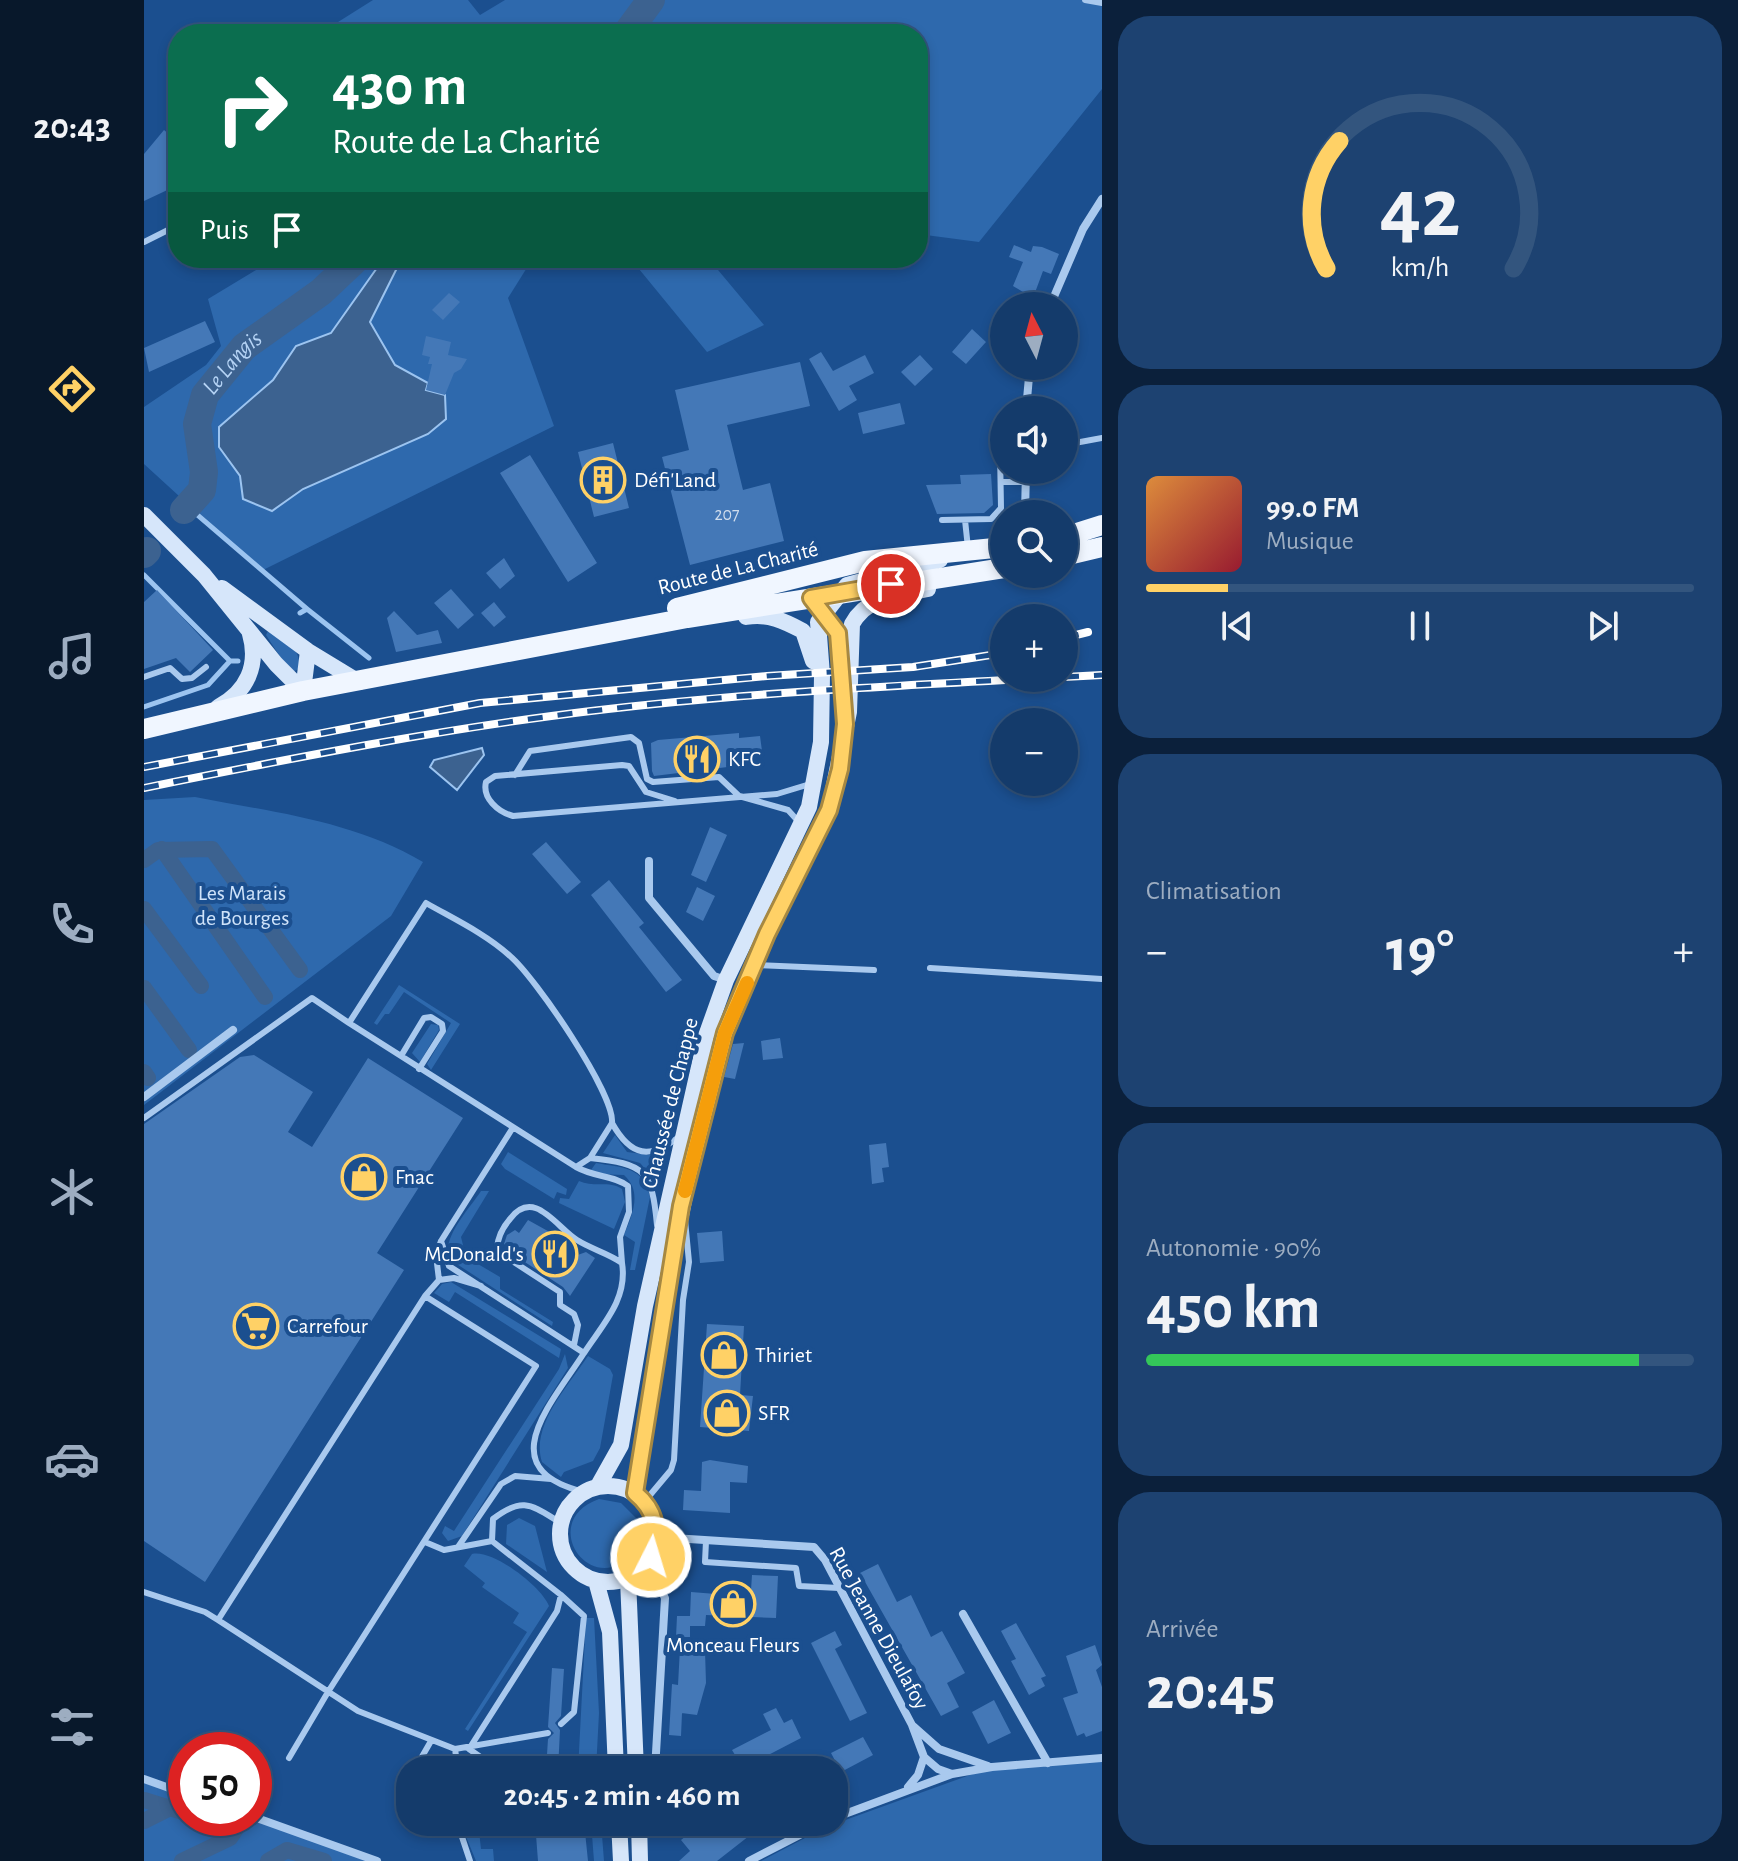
<!DOCTYPE html>
<html lang="fr">
<head>
<meta charset="utf-8">
<style>
  :root { --surface:#143b6b; --page:#1d4271; --text:#f1f3f6; --muted:#9dadc1; --line:#33557e; --accent:#ffd166 }
  body { margin:0; font-family:"Alegreya Sans",sans-serif; background:var(--page); color:var(--text); height:100vh; display:flex; flex-direction:column; font-size:30px; white-space:nowrap }
  * { box-sizing:border-box; margin:0 }
  p { font-size:26px; color:var(--muted) }
  .icon { flex:none; width:44px; height:44px; fill:none; stroke:currentColor; stroke-width:2; stroke-linecap:round; stroke-linejoin:round }
  .map { position:relative; flex:1; overflow:hidden }
  .panel { display:flex; flex-direction:column; gap:16px; padding:16px; background:#0b203b; width:636px }
  .panel>* { flex:none }
  .banner { position:absolute; left:24px; top:24px; width:760px; height:244px; border-radius:32px; box-shadow:0 4px 12px #0003,0 0 0 2px var(--line); background:#0b6e4f; color:#fff; overflow:hidden }
  .needle { width:52px; rotate:354deg }
  .tools { position:absolute; left:846px; top:292px; display:grid; gap:16px }
  .tools a { display:grid; place-items:center; width:88px; height:88px; border-radius:50%; background:var(--surface); box-shadow:0 4px 12px #0003,0 0 0 2px var(--line); font-size:40px }
  .speed { position:absolute; left:24px; top:1732px; display:flex; gap:16px; font-size:40px; font-weight:700; text-align:center }
  .speed>* { display:grid; place-content:center; width:104px; height:104px; border-radius:50%; background:var(--surface); box-shadow:0 4px 12px #0003,0 0 0 2px var(--line); line-height:1 }
  .speed .limit { border:12px solid #d22; background:#fff; color:#111 }
  .pin { position:absolute; display:grid; place-items:center; width:68px; height:68px; color:#fff; margin:-34px; border:4px solid #fff; border-radius:50%; box-shadow:0 2px 8px #0007 }
  .me { position:absolute; width:88px; margin:-44px; rotate:5deg; stroke-linejoin:round; filter:drop-shadow(0 0 6px #0008) }
  .turn { display:flex; align-items:center; gap:28px; height:168px; padding:0 32px; font-size:36px }
  .turn .icon { width:104px; height:104px; stroke-width:2.5 }
  .turn b { display:block; font-size:56px; line-height:68px }
  .then { display:flex; align-items:center; height:76px; padding:0 32px; background:#0003; gap:16px; font-size:30px }
  .big { font-size:60px; font-weight:600; line-height:1.1 }
  .panel .widget { flex:1; display:flex; flex-direction:column; justify-content:center; gap:12px; min-width:0; padding:0 28px; border-radius:32px; background:var(--page) }
  .panel .dial { align-items:center; gap:0 }
  .dial svg { height:208px; overflow:visible; fill:none; stroke:var(--line); stroke-width:7; stroke-linecap:round; text-anchor:middle }
  .dial text { fill:var(--text); stroke:none }
  .song { display:flex; align-items:center; gap:24px }
  .cover { width:96px; height:96px; border-radius:12px; background:linear-gradient(135deg,hsl(30 70% 55%),hsl(350 70% 35%)) }
  .played { height:8px; border-radius:4px; background:linear-gradient(90deg,var(--accent) 15%,var(--line) 15%) }
  .keys { display:flex; justify-content:space-around; direction:ltr }
  .heat { display:flex; justify-content:space-between; align-items:center; font-size:44px; direction:ltr }
  .charge { height:12px; border-radius:6px; background:linear-gradient(90deg,#34c759 90%,var(--line) 0) }
  .trip { position:absolute; left:252px; top:1756px; width:452px; height:80px; border-radius:32px; background:var(--surface); box-shadow:0 4px 12px #0003,0 0 0 2px var(--line); font-weight:600; line-height:80px; text-align:center }
  main { display:flex; flex:1; min-height:0 }
  .dock { display:flex; flex-direction:column; width:144px; justify-content:space-around; align-items:center; background:#08182b; color:var(--muted) }
  .dock .icon { width:56px; height:56px }
  .dock .on { color:var(--accent) }
  .dock b { font-size:36px; color:var(--text) }
  .map>svg:first-child { display:block }
  .green { fill:#2e69ad }
  .water { fill:#3c6290; stroke:#9cc4f0; stroke-width:2 }
  .lines { fill:none; stroke-linecap:round; stroke-linejoin:round }
  .stream { stroke:#9cc4f0; stroke-width:5 }
  .canal { stroke:#3c6290; stroke-width:16 }
  .river { stroke:#3c6290; stroke-width:28 }
  .building { fill:#4478b7 }
  .service { stroke:#a9c9ee; stroke-width:6 }
  .minor { stroke:#a9c9ee; stroke-width:8 }
  .secondary { stroke:#d6e6fa; stroke-width:16 }
  .primary { stroke:#f0f6ff; stroke-width:20 }
  .rail-casing { stroke:#fff; stroke-width:8 }
  .rail { stroke:#1b4f8f; stroke-width:5; stroke-dasharray:15; stroke-linecap:butt }
  .route-casing { stroke:#a68842; stroke-width:20 }
  .route { stroke:#ffd166; stroke-width:14 }
  .slow { stroke:#f59e0b; stroke-width:14 }
  .labels { text-anchor:middle; dominant-baseline:central; stroke-width:8; stroke-linejoin:round; paint-order:stroke }
  .number-label { font-size:18px; fill:#d0dded }
  .poi-label { font-size:22px; fill:#fff; stroke:#1b4f8f; text-anchor:start }
  .street-label { font-size:22px; fill:#fff; stroke:#1b4f8f }
  .park-label { font-size:22px; fill:#cfe3fa; stroke:#1b4f8f }
  .water-label { font-size:24px; font-style:italic; fill:#b5d3f5; stroke:#1b4f8f }
</style>
</head>
<body>
<main>
<nav class="dock">
<b>20:43</b>
<svg class="icon on" aria-label="directions" viewBox="0 0 24 24"><path d="M12 3l9 9-9 9-9-9zM9 14v-3h6M13 9l2 2-2 2"/></svg>
<svg class="icon" aria-label="music" viewBox="0 0 24 24"><path d="M9 18V5l10-2v13"/><circle cx="6" cy="18" r="3"/><circle cx="16" cy="16" r="3"/></svg>
<svg class="icon" aria-label="phone" viewBox="0 0 24 24"><path d="M5 4h4l2 5-3 2q2 4 5 5l2-3 5 2v4C11 20 4 13 5 4z"/></svg>
<svg class="icon" aria-label="climate" viewBox="0 0 24 24"><path d="M12 3v18M4 7l16 10M4 17L20 7"/></svg>
<svg class="icon" aria-label="car" viewBox="0 0 24 24"><path d="M5 17H2v-5l4-1 3-4h7l3 4 3 1v5h-3M9 17h6M6 11h13"/><circle cx="7" cy="17" r="2"/><circle cx="17" cy="17" r="2"/></svg>
<svg class="icon" aria-label="filters" viewBox="0 0 24 24"><path d="M4 7h16M4 17h16"/><circle cx="9" cy="7" r="2"/><circle cx="15" cy="17" r="2"/></svg>
</nav>
<div class="map">
<svg width="958" height="1861" viewBox="0 0 958 1861">
  <rect width="100%" height="100%" fill="#1b4f8f"/>
  <path class="green" d="M229,0h95l12,15 25,-15h580l17,3v86l-123,153 -61,-8v-200h-599z
    M132,258h257l-25,40 46,128 -293,145 -117,-107v-57l62,-42 15,-19 -13,-47z
    M486,258h78l56,67 -57,27z
    M124,631c16,10 34,16 31,38l-7,3 -4,-3 -22,-34z
    M51,797c77,15 159,24 228,65l-32,54 -247,189v-305z
    M255,985l61,39 -29,46 -4,-6 24,-41 -47,-31 -15,22h-4l-8,11 -3,-2z
    M287,1024l7,1 1,5 -19,32 -8,-9z
    M471,1135l12,17 23,3 14,-4 -8,30 -16,-18 -37,-10z
    M364,1152l59,37 -1,6 -9,-3 -3,7 -49,-30 -4,-5z
    M452,1163c26,5 48,3 54,34l-15,73h-5l5,-28 -11,-7c8,-20 19,-43 0,-60l-31,-1 -2,-4z
    M435,1181c15,7 30,-1 43,8l3,13 -11,27 -55,-26 1,-5 9,1z
    M337,1191h8l-28,46 5,20 34,20v12l53,33 -1,4 -103,-67c-8,-21 21,-51 32,-68z
    M307,1282l110,67 -2,9 -104,-66 -6,10 -15,-9 8,-9z
    M421,1354l3,14 -106,168 -14,5 -6,-8 3,-7 9,5 105,-162z
    M444,1356l22,13 3,6 -13,73 -7,13 -29,11 -3,5 -19,-15c-12,-36 27,-77 46,-106z
    M455,1499l22,4 16,16 -5,12 3,21c-44,50 -99,-31 -36,-53z
    M375,1518l16,8 12,46 -41,-28 1,-19z
    M328,1554c21,-5 70,33 77,52l-81,125 -3,-2 62,-97 -14,-9 6,-10 -37,-26 3,-4 -21,-17z
    M442,1618h8l5,95 -3,57h-18z
    M958,1758v103h-341l65,-34 166,-60z
    M0,1779l42,15v24h68l123,43h-233z
    M316,1822h18l3,27h12l1,12h-18z
    M447,1822h10l3,39h-10z"/>
  <path class="water" d="M240,258h18l-32,64 25,43 33,18 -2,7 19,5 1,24 -18,15 -125,55 -31,22 -29,-12 -3,-23 -21,-29v-20l54,-47 23,-34 35,-13z
    M338,748l2,7 -27,35 -27,-23 4,-7z"/>
  <g class="lines">
    <path class="stream" d="M43,506l120,103 -7,4
      M0,575l86,86
      M163,609l62,49
      M0,707l64,-22 22,-24h8"/>
    <path class="canal" d="M18,849l103,148
      M0,860l14,-10 54,-1 88,121
      M0,909l57,77
      M0,988l45,62
      M0,1072l4,6
      M0,1800l42,13
      M0,1821l26,-13
      M38,1861l48,-23 6,-9 -34,-11
      M124,1861l19,-11 37,11"/>
    <g class="river">
      <path d="M482,34l25,-34"/>
      <path id="s1" d="M40,510l18,-20 2,-18 -7,-48 8,-29 39,-48 77,-55 36,-34"/>
      <path d="M0,554l3,-3"/>
    </g>
  </g>
  <path class="building" d="M20,130l14,12v43l-34,16v-47z
    M870,245l17,7 2,-6 9,1 17,7 -8,20 -8,-3 -10,27 -20,-12 10,-24 -14,-5z
    M305,293l11,9 -17,18 -11,-10z
    M61,321l10,21 -66,30 -5,-24z
    M828,329l14,13 -20,22 -14,-12z
    M282,336l25,6 -3,13 19,4 -6,10 -7,4 -9,22 -19,-5 6,-26h-4l2,-7 -8,-2z
    M677,352l12,19 32,-16 9,18 -25,13 8,14 -18,11 -30,-52z
    M776,355l13,14 -18,17 -14,-14z
    M656,362l10,44 -83,19 16,65 27,-7 14,58 -94,24 -28,-108 27,-7 -14,-60z
    M756,403l5,21 -42,10 -5,-21z
    M469,443l16,65 -35,9 -16,-65z
    M386,455l67,108 -29,19 -68,-109z
    M847,474l2,31 -9,8 -47,1 -11,-29 35,-1 -1,-9z
    M360,558l11,18 -15,13 -14,-16z
    M307,589l23,26 -16,14 -24,-26z
    M13,590l56,60 -23,22 -14,-14 -32,11v-67z
    M350,602l12,15 -12,10 -13,-14z
    M250,611l23,24 21,-5 4,13 -46,9 -9,-34z
    M595,733v5l21,-2 2,15 -19,2 1,12 -90,11 -2,-5 -1,-28 7,-3z
    M566,827l17,8 -21,47 -15,-7z
    M402,842l35,40 -14,12 -35,-40z
    M465,880l35,43 -5,4 43,53 -16,12 -75,-97z
    M553,887l18,9 -12,25 -17,-9z
    M636,1038l3,20 -20,2 -2,-19z
    M600,1043l-9,36 -11,-2 9,-33z
    M110,1055l59,37 -25,40 24,15 56,-89 95,60 -86,135 27,17 -199,312 -61,-41v-417l96,-67z
    M742,1143l3,24 -7,1 2,14 -12,2 -3,-39z
    M384,1220l45,25 2,11 11,-4 9,6 -25,38 -7,-9 -55,-36 2,-3 -6,-4 3,-9 8,-5 4,3z
    M578,1231l2,30 -24,2 -3,-30z
    M563,1324l37,2 -4,69 13,1 -4,35 -49,-4z
    M566,1460l38,6 -1,17 -17,-1v31l-47,-3 1,-20 17,1 1,-29z
    M734,1564l19,38 14,-7 20,42 11,-6 23,42 -18,10 12,24 -18,9 -81,-143z
    M608,1575l26,1 -2,42 -70,-3 -1,11h-15v11h-14l1,-21h13l1,-24 25,2v-6l35,2z
    M872,1623l30,53 -5,2 4,8 -16,9 -18,-34 5,-2 -15,-28z
    M691,1631l7,14 -7,4 32,64 -17,8 -39,-78z
    M951,1645l7,20 -6,5 6,17v44l-16,6 -2,-4 -7,3 -14,-38 15,-5 -12,-37z
    M536,1648l25,3 1,32 -9,32 -23,-3 8,1 -1,23 -12,-1 3,-51 6,1z
    M408,1668l12,1 -3,47 -6,7 5,7 -2,40h-12l2,-31 6,-6 -6,-6z
    M850,1700l17,33 -23,11 -16,-32z
    M632,1708l8,15 8,-4 9,19 -58,30 -11,-18 39,-20 -8,-16z
    M719,1737l10,18 -32,17 -10,-19z
    M391,1822h49l4,39h-50z
    M578,1822h45l-50,39h-38l11,-10 -9,-11 15,-12 8,10z"/>
  <g class="lines">
    <path class="service" d="M941,0l17,3
      M0,242l34,-17
      M64,258l2,3 5,-3
      M920,445l38,-7
      M857,482h25
      M798,520l49,-1 10,-11 -1,-57
      M821,520l3,28
      M0,677l26,-9 12,11 10,-1 14,-11
      M371,775l15,-24 101,-14 8,6 8,36 6,3 66,-5 20,19 49,14 10,11
      M531,801l-29,-9 -17,-26 -7,-1 -127,11 -9,6c-4,16 12,30 27,34l264,-22 33,-10
      M614,965l116,5
      M786,968l172,11
      M205,1023l227,144c20,11 38,8 52,19l1,26 -9,25 2,26
      M257,1056l23,-38 7,-1 11,7 1,7 -24,38
      M0,1118l168,-120 37,25 77,-120c28,16 60,31 84,53 25,21 105,138 102,167l-22,35 -14,9
      M468,1123c19,34 38,37 68,13
      M446,1158c55,6 62,12 67,67
      M297,1241l8,25 135,87c-32,50 -95,116 0,139
      M295,1280l-3,-25 5,-14 71,-112
      M430,1345l4,-20 -4,-11 -14,-9v-13l-57,-37 -6,-7c1,-11 6,-21 13,-29 24,-32 47,9 67,21 14,9 31,13 45,23 6,36 -19,61 -38,90
      M501,1501l26,-31 3,-10 9,-160 6,-38 -4,-42
      M562,1541l-1,21 91,6 3,18 40,2
      M281,1542l19,8 48,-9
      M314,1547l43,-63 14,-8 36,3
      M0,1592l61,20 13,8
      M417,1724l13,-12 10,-96 -23,-21
      M311,1749l93,-16
      M325,1749l88,-138 4,-16 -69,-54 1,-22c30,-23 38,-14 68,4
      M325,1749l30,21
      M145,1758l39,-66 208,-326 -111,-70
      M272,1767l15,-26
      M314,1770l-3,-21 -97,-38 -140,-91 207,-324 14,-16 15,-2 27,8
      M313,1822l13,39"/>
    <path class="minor" d="M906,306l33,-77 19,-30
      M882,410l4,-44
      M881,514l1,-44
      M505,861v37l65,78 12,4
      M0,1097l89,-67
      M513,1537l157,10 11,13 87,165 12,32 14,12 14,5
      M503,1563l18,35 -10,172
      M819,1614l85,149
      M769,1726l26,23 49,17
      M0,1779l42,15
      M764,1787l10,-12 6,-18
      M110,1817l123,44
      M690,1818l118,-44 40,-7 110,-9
      M605,1861l76,-39"/>
    <path class="secondary" d="M0,515l60,60 72,89 27,27
      M78,588l86,63 51,31
      M674,606l20,27 4,30
      M602,617c22,-4 38,4 57,14l10,30
      M159,691l5,-40
      M74,707c29,-15 41,-42 32,-73
      M416 1534a48 48 0 1 1 96 0a48 48 0 1 1-96 0Z
      M454,1486l23,-41 24,-139 61,-270 20,-56 83,-173 12,-65 1,-67 -4,-53 29,-37 93,-25
      M491,1493l36,-229 28,-136 26,-95 42,-99 62,-124 20,-98 3,-88c16,-29 47,-29 76,-35
      M484,1579l8,191
      M452,1581l14,51 6,138
      M475,1822l2,39
      M495,1822l1,39"/>
    <path class="primary" d="M920,537l38,-12
      M920,556l38,-9
      M533,608l188,-47 139,-14
      M0,729l159,-38 384,-73 317,-50"/>
    <g class="rail-casing">
      <path id="rail" d="M920,638l24,-6
        M920,677l38,-2
        M0,767l336,-64 287,-27 146,-9 91,-14
        M0,788c148,-30 297,-59 447,-77 150,-18 301,-25 452,-33"/>
    </g>
    <use href="#rail" class="rail"/>
  </g>
  <g class="lines">
    <g class="route-casing">
      <path id="route" d="M507,1557c8,-26 6,-46 -16,-64l46,-287 44,-173 42,-99 62,-124 11,-41 5,-45 -7,-91 -27,-35 80,-14"/>
    </g>
    <use href="#route" class="route"/>
    <path class="slow" d="M541,1191l40,-158 22,-50"/>
  </g>
  <defs>
    <g id="building-ring" transform="scale(2.3)"><circle r="9.5" fill="#1b4f8f" stroke="#ffd166" stroke-width="1.5"/><path d="M-4-6H4V6H1V3H-1V6H-4ZM-2.5-4.3h1.7v1.8h-1.7ZM.8-4.3h1.7v1.8H.8ZM-2.5-1h1.7V.8h-1.7ZM.8-1h1.7V.8H.8Z" fill="#ffd166"/></g>
    <g id="restaurant-ring" transform="scale(2.3)"><circle r="9.5" fill="#1b4f8f" stroke="#ffd166" stroke-width="1.5"/><path d="M-5-6h1v4h1v-4h1v4h1v-4h1v5L-1.5 .5V6h-2V.5L-5-1ZM5-6V6H3V1.5H1.5Q1.5-4 5-6Z" fill="#ffd166"/></g>
    <g id="shop-ring" transform="scale(2.3)"><circle r="9.5" fill="#1b4f8f" stroke="#ffd166" stroke-width="1.5"/><path d="M-5-2.5h2.3a2.7 3.5 0 0 1 5.4 0H5L5.5 6h-11ZM-1.5-2.5h3a1.5 2.3 0 0 0-3 0Z" fill="#ffd166"/></g>
    <g id="supermarket-ring" transform="scale(2.3)"><circle r="9.5" fill="#1b4f8f" stroke="#ffd166" stroke-width="1.5"/><path d="M-6-5.5h2.5l.6 2H6L4.5 2H-2.5L-4.4-4H-6ZM-1.5 3.2a1.3 1.3 0 1 0 .1 0ZM3 3.2a1.3 1.3 0 1 0 .1 0Z" fill="#ffd166"/></g>
  </defs>
  <g fill-rule="evenodd">
    <use href="#building-ring" x="459" y="480"/>
    <use href="#restaurant-ring" x="553" y="759"/>
    <use href="#shop-ring" x="220" y="1177"/>
    <use href="#restaurant-ring" x="411" y="1254"/>
    <use href="#supermarket-ring" x="112" y="1326"/>
    <use href="#shop-ring" x="580" y="1355"/>
    <use href="#shop-ring" x="583" y="1413"/>
    <use href="#shop-ring" x="589" y="1604"/>
  </g>
  <g class="labels">
    <g class="number-label">
      <text x="583" y="515">207</text>
    </g>
    <g class="poi-label">
      <text x="490" y="480">Défi'Land</text>
      <text x="584" y="759">KFC</text>
      <text x="251" y="1177">Fnac</text>
      <text x="380" y="1254" text-anchor="end">McDonald's</text>
      <text x="143" y="1326">Carrefour</text>
      <text x="611" y="1355">Thiriet</text>
      <text x="614" y="1413">SFR</text>
      <text x="589" y="1645" text-anchor="middle">Monceau Fleurs</text>
    </g>
    <g class="street-label">
      <text transform="translate(594 568) rotate(-14)">Route de La Charité</text>
      <text transform="translate(526 1103) rotate(-76)">Chaussée de Chappe</text>
      <text transform="translate(735 1628) rotate(61)">Rue Jeanne Dieulafoy</text>
    </g>
    <g class="park-label">
      <text x="98" y="893">Les Marais<tspan x="98" dy="25">de Bourges</tspan></text>
    </g>
    <g class="water-label">
      <text stroke="none"><textPath href="#s1" startOffset="166">Le Langis</textPath></text>
    </g>
  </g>
</svg>
<div class="tools">
<a><svg class="needle" viewBox="-14 -14 28 28"><path d="M0-13l5 13h-10z" fill="#e53935"/><path d="M0 13l5-13h-10z" fill="#9dadc1"/></svg></a>
<a><svg class="icon" aria-label="sound" viewBox="0 0 24 24"><path d="M4 9h4l5-4v14l-5-4H4zM17 9q2 3 0 6"/></svg></a>
<a><svg class="icon" aria-label="search" viewBox="0 0 24 24"><circle cx="10" cy="10" r="6"/><path d="M15 15l6 6"/></svg></a>
<a>+</a>
<a>−</a>
</div>
<div class="speed"><div class="limit">50</div></div>
<div class="pin" style="left:747px;top:584px;background:#d93025"><svg class="icon" aria-label="arrive" viewBox="0 0 24 24"><path d="M6 21V4h12l-3 4 3 4H6"/></svg></div>
<svg class="me" style="left:507px;top:1557px" viewBox="-20 -20 40 40"><circle r="17" fill="#ffd166" stroke="#fff" stroke-width="3"/><path d="M0-11L8 9 0 5-8 9z" fill="#fff"/></svg>
<div class="trip">20:45 · 2 min · 460 m</div>
<div class="banner">
<div class="turn"><svg class="icon" aria-label="right" viewBox="0 0 24 24"><path d="M7 20v-9h11M14 6l5 5-5 5"/></svg><div><b>430 m</b>Route de La Charité</div></div>
<div class="then">Puis<svg class="icon" aria-label="arrive" viewBox="0 0 24 24"><path d="M6 21V4h12l-3 4 3 4H6"/></svg></div>
</div>
</div>
<section class="panel">
<div class="widget dial"><svg viewBox="0 0 100 80">
<path d="M14 69A42 42 0 1 1 86 69"/>
<path d="M14 69A42 42 0 0 1 19 20" stroke="#ffd166"/>
<text x="50" y="56" font-size="32" font-weight="700">42</text>
<text x="50" y="72" font-size="11">km/h</text>
</svg></div>
<div class="widget">
<div class="song"><i class="cover"></i><div><b>99.0 FM</b><p>Musique</p></div></div>
<div class="played"></div>
<div class="keys"><svg class="icon" aria-label="previous" viewBox="0 0 24 24"><path d="M18 5L8 12l10 7zM5 5v14"/></svg><svg class="icon" aria-label="pause" viewBox="0 0 24 24"><path d="M8 5v14M16 5v14"/></svg><svg class="icon" aria-label="next" viewBox="0 0 24 24"><path d="M6 5l10 7-10 7zM19 5v14"/></svg></div>
</div>
<div class="widget"><p>Climatisation</p>
<div class="heat"><a>−</a><b class="big">19°</b><a>+</a></div>
</div>
<div class="widget"><p>Autonomie · 90%</p><b class="big">450 km</b><div class="charge"></div></div>
<div class="widget"><p>Arrivée</p><b class="big">20:45</b></div>
</section>
</main>
</body>
</html>
